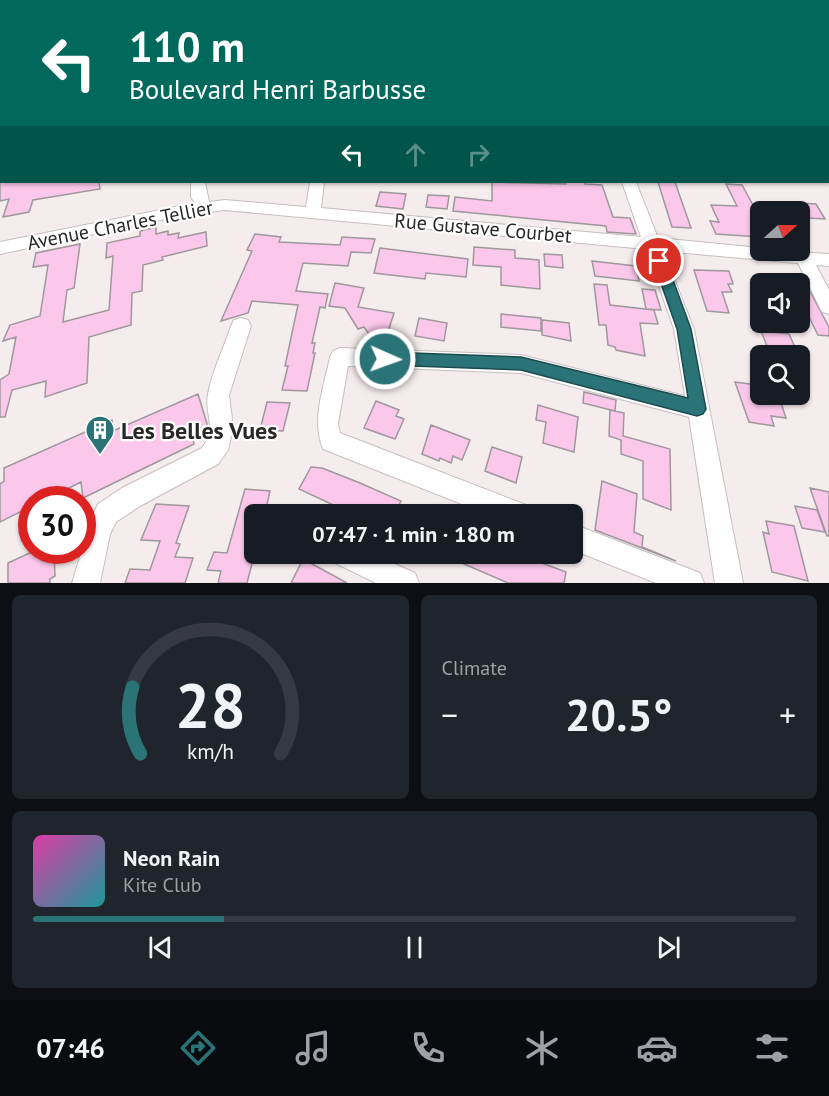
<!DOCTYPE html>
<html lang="en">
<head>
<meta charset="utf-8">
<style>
  :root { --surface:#171b24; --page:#20242c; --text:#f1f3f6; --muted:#9ea1a6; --line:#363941; --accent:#2a7478 }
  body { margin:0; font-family:"PT Sans",sans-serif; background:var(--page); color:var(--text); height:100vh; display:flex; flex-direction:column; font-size:22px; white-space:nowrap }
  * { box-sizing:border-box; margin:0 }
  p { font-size:20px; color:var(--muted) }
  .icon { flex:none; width:33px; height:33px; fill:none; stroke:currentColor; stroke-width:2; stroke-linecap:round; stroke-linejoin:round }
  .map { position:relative; height:583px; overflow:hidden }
  .details { display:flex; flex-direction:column; gap:12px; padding:12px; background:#0d0f14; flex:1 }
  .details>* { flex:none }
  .guide { position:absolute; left:0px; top:0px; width:830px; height:183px; box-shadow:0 2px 4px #0004; background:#00695c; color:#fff; overflow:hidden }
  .needle { width:39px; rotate:69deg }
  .tools { position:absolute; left:750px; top:201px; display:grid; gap:12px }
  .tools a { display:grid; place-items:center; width:60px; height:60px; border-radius:9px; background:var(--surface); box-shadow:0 2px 4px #0004; font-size:30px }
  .speed { position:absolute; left:18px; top:486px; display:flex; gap:12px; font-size:30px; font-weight:700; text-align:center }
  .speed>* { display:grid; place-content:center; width:78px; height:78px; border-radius:50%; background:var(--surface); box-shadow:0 2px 4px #0004; line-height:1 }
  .speed .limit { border:9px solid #d22; background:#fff; color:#111 }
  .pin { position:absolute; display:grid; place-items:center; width:51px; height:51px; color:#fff; margin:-26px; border:3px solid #fff; border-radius:50%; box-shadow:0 2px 6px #0007 }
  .me { position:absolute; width:66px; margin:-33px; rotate:92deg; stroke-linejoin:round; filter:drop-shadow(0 0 4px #0008) }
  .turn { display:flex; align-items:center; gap:21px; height:126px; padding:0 30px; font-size:27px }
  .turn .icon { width:78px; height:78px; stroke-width:2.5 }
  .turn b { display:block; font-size:42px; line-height:51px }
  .lanes { display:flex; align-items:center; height:57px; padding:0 30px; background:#0003; justify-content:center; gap:30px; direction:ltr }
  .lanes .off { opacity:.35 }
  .big { font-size:45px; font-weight:800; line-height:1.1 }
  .details .widget { flex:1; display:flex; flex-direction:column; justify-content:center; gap:9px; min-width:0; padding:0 21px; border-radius:9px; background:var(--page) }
  .details .dial { align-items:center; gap:0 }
  .dial svg { height:156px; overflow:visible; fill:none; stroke:var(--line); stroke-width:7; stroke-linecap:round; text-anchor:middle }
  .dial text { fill:var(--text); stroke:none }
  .song { display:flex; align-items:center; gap:18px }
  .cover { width:72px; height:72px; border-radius:9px; background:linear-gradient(135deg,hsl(320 70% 55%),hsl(180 70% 35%)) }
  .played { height:6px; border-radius:3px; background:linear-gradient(90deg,var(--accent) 25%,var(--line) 25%) }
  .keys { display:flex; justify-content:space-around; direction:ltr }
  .heat { display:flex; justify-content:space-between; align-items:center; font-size:33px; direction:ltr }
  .details .tiles { flex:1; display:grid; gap:12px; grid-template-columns:1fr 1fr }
  .widget:last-child { grid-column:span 2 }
  .trip { position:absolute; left:244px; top:504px; width:339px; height:60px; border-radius:9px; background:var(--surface); box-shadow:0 2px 4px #0004; font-weight:800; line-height:60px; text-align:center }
  .dock { display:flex; height:96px; justify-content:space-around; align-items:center; background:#090b0e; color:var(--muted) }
  .dock .icon { width:42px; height:42px }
  .dock .on { color:var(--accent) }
  .dock b { font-size:27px; color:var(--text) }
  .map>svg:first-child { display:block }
  .building { fill:#fbc8eb; stroke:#9e989c; stroke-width:1.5 }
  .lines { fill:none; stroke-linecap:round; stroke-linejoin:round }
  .street-casing { stroke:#c6bebf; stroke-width:2 }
  .street { fill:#fff; fill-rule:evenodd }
  .route { fill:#2a7478; stroke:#1b4b4e; stroke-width:1.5 }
  .labels { text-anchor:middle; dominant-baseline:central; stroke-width:4.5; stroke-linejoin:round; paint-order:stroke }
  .street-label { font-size:20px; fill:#2a2727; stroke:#fff }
  .near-poi-label { font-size:24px; font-weight:bold; fill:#2a2727; stroke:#fff; text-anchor:start }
</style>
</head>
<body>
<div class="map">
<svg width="829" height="583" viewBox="0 0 829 583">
  <rect width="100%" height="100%" fill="#f5eced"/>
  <path class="building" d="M0,182h99l1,7 -67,11 -4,12 -26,5 6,-18 -9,2z
    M492,182l74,2 -1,-2h20v2l17,1 11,32 17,1 6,16 -29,-2 -1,-6 -153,-15 2,-14 37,4z
    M658,182h17l16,46 -19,-1z
    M726,184l16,1 18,33v19l-44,-3 -6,-13 9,1 -8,-17 26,1z
    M380,192l26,2 -3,15 -27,-3z
    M428,195l21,1 -2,13 -21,-2z
    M798,203l18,1 9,15 -18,-1z
    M156,227v7l12,-3v4l11,-2 -1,5 28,-6 1,14 -45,11 1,3 -20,5 -1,26 -10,2 -1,32 -42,12 -2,46 -42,14 1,-16 -34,9 -7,27h-5v-37l9,-6 7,-37 -13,4 7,-16 30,-9 8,-51 -15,2 3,-14 44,-9 -6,44 -7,2 -4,32 46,-12 4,-54 -7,2 1,-15 33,-7v-5z
    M255,234l26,3 -2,5 61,3 2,-8 33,2 -4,14 -20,-1 -3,14 -45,-3 -7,28 32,3 -3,14 -5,-1 -8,36h3l-2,10h2l-8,38 -25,-1 6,-24h-3l13,-61 -46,-4 -4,12 -27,8 31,-70 -5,-1z
    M474,247l41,3v8l24,2 1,29 -39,-4v-18l-28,-2z
    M380,248l88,11 -2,18 -40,-4 -1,6 -51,-6z
    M544,254l18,1 1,13 -18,-2z
    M592,261l44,5 3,15 -44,-5z
    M694,270l35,1 4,13h-5l4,8h-10l7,21 -22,-2z
    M800,273l29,54v9l-11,-1 -18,-36z
    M335,283l29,5 -6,19 36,6 -8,25 -15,-1 -7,-10 -6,2 -13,-21 -16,-2z
    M594,284l13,1 3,20 44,5 4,14 -18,-1 5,33 -29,-6 -1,-3 -7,-2 -2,-20h-7z
    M642,289l13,1 6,20 -15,-1z
    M501,314l40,4v13l-40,-4z
    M419,318l28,5 -3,18 -29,-5z
    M542,320l27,3 2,18 -29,-6z
    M761,331l28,3 10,22h-28z
    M735,382l22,3 3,9h18l8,24 -15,-2 3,10 -25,-4z
    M584,392l32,8 -1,11 -32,-8z
    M198,394l10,33 -16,9 2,8 -111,54 -2,-16 -36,18h-13v6l-32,16v-38l4,-3v-13l108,-48 1,11z
    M376,401l23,9 -3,6 8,3 -9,20 -31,-11z
    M267,402l23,1 -7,28 -23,-1z
    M538,405l40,12 -4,35 -31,-9 3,-21 -10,-2z
    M610,410l14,3 -1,23 47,13 1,61 -28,-11v-38l-22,-7v-14l-12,-4z
    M431,425l39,15 -8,20 -9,-4 -2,7 -11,-5 -1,3 -17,-7z
    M492,447l30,10 -6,26 -31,-12z
    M311,467l11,1 38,15 41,18 -2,4 23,9h-66l-27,-11 -30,-14z
    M602,481l35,13 -3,38 9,4 -1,11 34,14 -81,-31z
    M810,488l19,4v44h-2z
    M245,489l25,2 -5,23h-10v38l-8,31h-29l3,-12 -14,-1 7,-18 13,1z
    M156,504l33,2 -13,37 4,1 -5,13 18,1 -8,25h-60l5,-14 20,1 10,-29 -19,-1z
    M795,506l22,4 8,22 -23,-4z
    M766,521l28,5 14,55 -36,-9 -9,-40 6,2z
    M36,550h18l1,26 -5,3v4h-42v-20z
    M441,554h77l48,18 -2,11h-56z
    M303,559l44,24h-56z"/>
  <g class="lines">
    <g class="street-casing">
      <path id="street" d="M191,182h14l4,20 16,-2 81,7 4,-25h14l-3,26 320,29 -19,-55h14l22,56 102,10v2l69,4v12l-13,-1 13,25v24l-7,-2 -24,-49 -135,-12 31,78 49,254h-28l-26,-166 -168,-44 -173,-7 -10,58 2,9 186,72 3,9h-42l-164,-65c-12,-30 1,-62 7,-92l3,-6 7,-3 181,7 164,41 -11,-67 -28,-80 -421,-39 -41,5 -184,39v-12l195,-39 -4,-6z
        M241,318l7,2 3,6 -22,69 4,32 -5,23 -10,14 -78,42 -24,16 -6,12 -10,49h-28l10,-33 3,-18 13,-28 24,-16 80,-40c16,-22 2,-32 6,-54 4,-23 16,-46 23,-68l3,-6z
        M573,524l127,49 4,10h-48l-83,-33z
        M331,554h41l43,19 4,10h-43l-41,-20z"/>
    </g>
    <use href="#street" class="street"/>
  </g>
  <linearGradient id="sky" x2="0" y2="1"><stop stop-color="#a2baee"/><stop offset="0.53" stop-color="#faf6f7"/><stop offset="1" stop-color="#faf6f7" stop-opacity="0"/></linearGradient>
  <rect width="829" height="173" fill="url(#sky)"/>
  <path class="route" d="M659,256l7,5 25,68 15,80 -3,5 -6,2 -176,-46 -136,-5 -5,-1 -3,-5 3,-5 5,-2 136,5 167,41 -11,-69 -24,-68z"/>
  <defs>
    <g id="building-pin" transform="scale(1.5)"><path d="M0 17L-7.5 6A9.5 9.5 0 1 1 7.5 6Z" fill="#2a7478" stroke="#fff"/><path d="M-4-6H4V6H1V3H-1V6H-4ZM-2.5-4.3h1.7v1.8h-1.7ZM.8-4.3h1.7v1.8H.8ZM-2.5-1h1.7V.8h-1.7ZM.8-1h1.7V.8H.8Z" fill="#fff"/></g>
  </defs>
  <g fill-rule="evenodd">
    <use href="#building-pin" x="100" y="430"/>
  </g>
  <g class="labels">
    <g class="street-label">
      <text transform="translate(120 225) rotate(-11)">Avenue Charles Tellier</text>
      <text transform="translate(483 228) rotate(5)">Rue Gustave Courbet</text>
    </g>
    <g class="near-poi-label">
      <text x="121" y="430">Les Belles Vues</text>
    </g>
  </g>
</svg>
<div class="tools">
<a><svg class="needle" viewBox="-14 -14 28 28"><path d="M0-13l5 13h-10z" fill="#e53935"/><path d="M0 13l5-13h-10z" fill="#9ea1a6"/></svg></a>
<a><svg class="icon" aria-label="sound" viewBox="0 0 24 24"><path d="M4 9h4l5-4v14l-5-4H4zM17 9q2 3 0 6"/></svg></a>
<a><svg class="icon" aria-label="search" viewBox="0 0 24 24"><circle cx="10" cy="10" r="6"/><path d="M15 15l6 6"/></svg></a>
</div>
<div class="speed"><div class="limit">30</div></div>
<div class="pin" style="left:659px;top:261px;background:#d93025"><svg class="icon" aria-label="arrive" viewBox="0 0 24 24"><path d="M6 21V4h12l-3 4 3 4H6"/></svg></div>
<svg class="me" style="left:385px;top:359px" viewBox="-20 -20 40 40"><circle r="17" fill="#2a7478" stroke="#fff" stroke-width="3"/><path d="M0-11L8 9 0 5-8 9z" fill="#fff"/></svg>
<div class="trip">07:47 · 1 min · 180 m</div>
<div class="guide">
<div class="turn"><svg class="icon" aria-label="left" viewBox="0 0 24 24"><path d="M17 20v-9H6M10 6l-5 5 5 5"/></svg><div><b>110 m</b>Boulevard Henri Barbusse</div></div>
<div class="lanes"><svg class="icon" aria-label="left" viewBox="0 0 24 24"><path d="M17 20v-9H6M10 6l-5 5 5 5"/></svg><svg class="icon off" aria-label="ahead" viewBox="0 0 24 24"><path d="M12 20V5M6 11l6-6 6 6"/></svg><svg class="icon off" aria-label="right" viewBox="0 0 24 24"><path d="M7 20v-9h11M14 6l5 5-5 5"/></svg></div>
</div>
</div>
<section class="details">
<div class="tiles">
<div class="widget dial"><svg viewBox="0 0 100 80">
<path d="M14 69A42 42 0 1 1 86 69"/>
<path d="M14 69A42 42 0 0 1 10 35" stroke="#2a7478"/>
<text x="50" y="56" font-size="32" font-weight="700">28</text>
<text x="50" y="72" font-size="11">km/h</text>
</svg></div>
<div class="widget"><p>Climate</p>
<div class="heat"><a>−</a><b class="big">20.5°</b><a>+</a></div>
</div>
<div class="widget">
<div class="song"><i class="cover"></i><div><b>Neon Rain</b><p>Kite Club</p></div></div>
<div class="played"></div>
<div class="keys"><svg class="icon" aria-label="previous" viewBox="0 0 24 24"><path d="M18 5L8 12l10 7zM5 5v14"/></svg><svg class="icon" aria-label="pause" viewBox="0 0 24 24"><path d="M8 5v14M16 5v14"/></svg><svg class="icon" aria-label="next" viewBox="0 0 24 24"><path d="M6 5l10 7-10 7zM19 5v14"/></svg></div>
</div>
</div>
</section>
<nav class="dock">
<b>07:46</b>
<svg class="icon on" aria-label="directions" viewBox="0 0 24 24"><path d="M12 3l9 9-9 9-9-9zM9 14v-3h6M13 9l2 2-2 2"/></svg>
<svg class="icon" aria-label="music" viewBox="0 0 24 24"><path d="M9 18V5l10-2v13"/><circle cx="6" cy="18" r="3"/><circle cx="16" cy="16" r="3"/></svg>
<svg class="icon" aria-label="phone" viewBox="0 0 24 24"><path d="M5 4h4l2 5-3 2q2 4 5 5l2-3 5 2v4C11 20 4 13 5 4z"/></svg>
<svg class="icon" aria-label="climate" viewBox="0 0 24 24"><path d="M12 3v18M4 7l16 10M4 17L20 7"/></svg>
<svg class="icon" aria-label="car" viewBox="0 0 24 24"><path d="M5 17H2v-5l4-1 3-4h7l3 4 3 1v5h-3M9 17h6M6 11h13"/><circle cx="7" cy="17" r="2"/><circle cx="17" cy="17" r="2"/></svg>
<svg class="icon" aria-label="filters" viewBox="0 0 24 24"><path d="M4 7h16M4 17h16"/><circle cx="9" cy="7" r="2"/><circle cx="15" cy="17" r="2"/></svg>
</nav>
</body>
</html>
